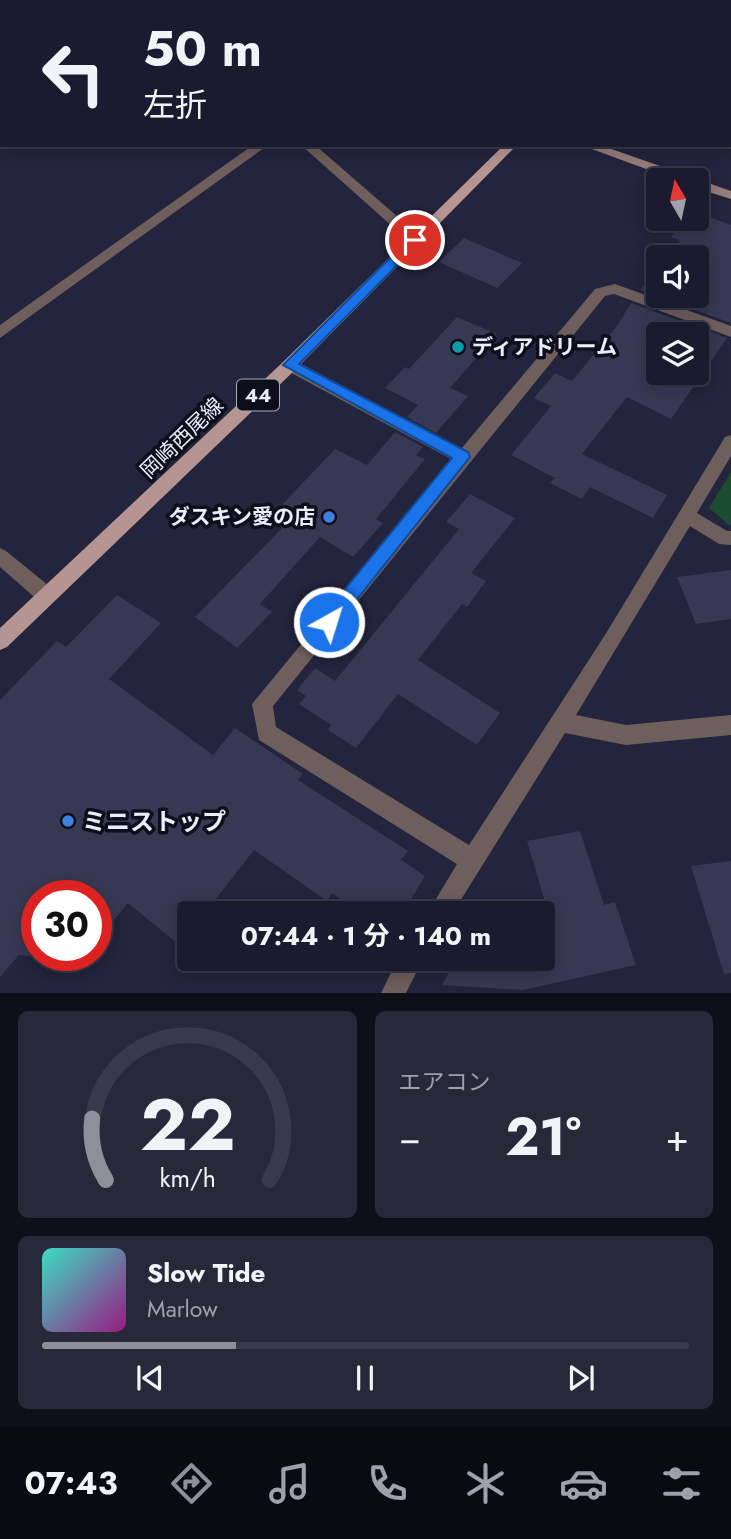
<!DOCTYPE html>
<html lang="ja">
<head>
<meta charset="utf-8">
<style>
  :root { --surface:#1a1b2e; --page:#27283a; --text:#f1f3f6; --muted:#9fa1aa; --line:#38394a; --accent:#8c9099 }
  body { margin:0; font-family:Jost,"Noto Sans JP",sans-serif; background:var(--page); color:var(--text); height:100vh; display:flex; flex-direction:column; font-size:26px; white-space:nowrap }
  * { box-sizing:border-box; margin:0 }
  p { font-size:23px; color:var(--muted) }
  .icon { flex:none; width:38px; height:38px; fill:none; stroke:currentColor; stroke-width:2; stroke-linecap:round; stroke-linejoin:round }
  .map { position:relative; height:993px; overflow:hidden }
  .drawer { display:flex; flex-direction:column; gap:18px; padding:18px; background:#0e0f19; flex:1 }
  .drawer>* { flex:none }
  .hud { position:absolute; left:0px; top:0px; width:732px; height:147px; box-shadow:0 4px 18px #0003,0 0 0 2px var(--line); background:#1a1b2e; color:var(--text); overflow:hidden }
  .needle { width:46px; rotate:351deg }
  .buttons { position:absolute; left:646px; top:168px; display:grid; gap:14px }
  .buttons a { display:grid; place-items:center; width:63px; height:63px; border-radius:7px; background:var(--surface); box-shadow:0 4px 18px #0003,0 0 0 2px var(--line); font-size:35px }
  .speed { position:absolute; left:21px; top:880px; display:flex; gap:14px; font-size:35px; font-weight:700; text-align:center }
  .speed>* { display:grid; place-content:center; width:91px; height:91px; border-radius:50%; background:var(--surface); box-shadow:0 4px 18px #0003,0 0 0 2px var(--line); line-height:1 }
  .speed .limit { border:10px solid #d22; background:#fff; color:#111 }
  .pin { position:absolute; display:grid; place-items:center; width:60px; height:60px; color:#fff; margin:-30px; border:4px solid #fff; border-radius:50%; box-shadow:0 2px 7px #0007 }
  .me { position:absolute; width:77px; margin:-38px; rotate:39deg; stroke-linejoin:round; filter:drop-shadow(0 0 5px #0008) }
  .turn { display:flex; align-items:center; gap:24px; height:147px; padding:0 28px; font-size:32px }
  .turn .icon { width:91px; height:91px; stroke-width:2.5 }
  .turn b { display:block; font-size:49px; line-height:60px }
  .big { font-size:52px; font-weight:700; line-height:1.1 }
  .drawer .widget { flex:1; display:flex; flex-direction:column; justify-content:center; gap:10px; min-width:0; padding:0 24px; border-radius:10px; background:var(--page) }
  .drawer .dial { align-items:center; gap:0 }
  .dial svg { height:182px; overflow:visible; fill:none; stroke:var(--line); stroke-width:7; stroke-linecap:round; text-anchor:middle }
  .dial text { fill:var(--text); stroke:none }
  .song { display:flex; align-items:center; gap:21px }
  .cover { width:84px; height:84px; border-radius:10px; background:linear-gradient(135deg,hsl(170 70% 55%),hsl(310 70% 35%)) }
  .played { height:7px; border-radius:4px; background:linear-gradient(90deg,var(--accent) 30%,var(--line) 30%) }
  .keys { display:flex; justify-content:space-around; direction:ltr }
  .heat { display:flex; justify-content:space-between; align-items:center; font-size:38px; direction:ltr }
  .drawer .tiles { flex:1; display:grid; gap:18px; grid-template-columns:1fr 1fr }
  .widget:last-child { grid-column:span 2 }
  .trip { position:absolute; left:177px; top:901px; width:378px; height:70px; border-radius:7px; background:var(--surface); box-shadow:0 4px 18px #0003,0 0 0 2px var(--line); font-weight:700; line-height:70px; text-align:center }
  .tabs { display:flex; height:112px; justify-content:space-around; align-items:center; background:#0a0b12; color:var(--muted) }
  .tabs .icon { width:49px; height:49px }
  .tabs .active { color:var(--accent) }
  .tabs b { font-size:32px; color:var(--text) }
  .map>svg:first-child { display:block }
  .green { fill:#1c4c2f }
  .building { fill:#373954; fill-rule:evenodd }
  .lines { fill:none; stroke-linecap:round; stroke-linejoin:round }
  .street { fill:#6e5e5c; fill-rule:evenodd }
  .secondary { fill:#967c7a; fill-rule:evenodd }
  .primary { fill:#b59491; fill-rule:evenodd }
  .route { fill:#1a73e8; stroke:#114b97; stroke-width:2 }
  .culture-dot { fill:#0f9aa8; stroke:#0e0f1a; stroke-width:2.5 }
  .shop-dot { fill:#3f7fe0; stroke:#0e0f1a; stroke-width:2.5 }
  .labels { text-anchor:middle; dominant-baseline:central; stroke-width:7; stroke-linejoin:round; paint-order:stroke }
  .shield { fill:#0e0f1a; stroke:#a8aab9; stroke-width:2 }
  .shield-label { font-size:19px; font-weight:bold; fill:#eaecfd }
  .poi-label { font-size:21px; font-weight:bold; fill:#eaecfd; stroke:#0e0f1a; text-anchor:start }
  .street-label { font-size:21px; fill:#eaecfd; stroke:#0e0f1a }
  .near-poi-label { font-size:24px; font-weight:bold; fill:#eaecfd; stroke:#0e0f1a; text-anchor:start }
</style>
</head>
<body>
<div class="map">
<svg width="731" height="993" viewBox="0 0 731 993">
  <rect width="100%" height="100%" fill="#23243d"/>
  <path class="green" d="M731,472v53h-2l-20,-17z"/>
  <path class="building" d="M696,212l35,13v98l-91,-33 18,-21v27h38v-39h-29l13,-16 -9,-4 15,-18h10z
    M464,238l58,25 -25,25 -58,-26z
    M631,303l96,35 -56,81 -44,-22 -45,57 85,41 -14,23 -63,-31 -8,12 -32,-16 5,-5 -44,-23 40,-49 -17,-8 21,-25 17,8 45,-55zM658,334h38v39h-38z
    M457,317l40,17 -47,54 18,8 -32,37 -29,-16 11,-12 -33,-17 20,-21 4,2z
    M395,432l28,15 -7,8 9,4 -49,60 7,4 -30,34 -33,-20 -60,67 12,8 -35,36 -42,-31 95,-97 -14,-9 59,-62 32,16z
    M470,494l45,24 -44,55 15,8 -19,26 -5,-3 -44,56 82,53 -23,32 -79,-51 -42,54 -28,-18 3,-5 -32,-21 7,-8 -9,-6 18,-22 20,13 124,-152 -13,-7z
    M731,570v49l-35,5 -19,-47z
    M117,595l44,28 -52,56 104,76 22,-27 68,46 -5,6 110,71 -7,9 24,16 -23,38h-40l-30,-21 -5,8 -73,-51 -50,64h-15v39l-61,-50 -32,38v-45h-59v61l-18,-2 -19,22v-277l57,-59 9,6z
    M580,831l24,74 11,-3 21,63 -113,25 -81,-5 14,-26h86v-45h-55l58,-12 -18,-61z
    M731,861v112l-7,1 -33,-108z"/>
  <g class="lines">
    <path class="street" d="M396,0h15l1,2h-15z
      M2,123v8l-2,1v-8z
      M253,145h15l-268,193v-13z
      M301,145h14l106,92v6h-10z
      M615,284l116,42v11l-117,-43 -9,2 -332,410 3,21 193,118 136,-210 120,-198 6,-2v21l-34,57 30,18h4v14l-12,-1 -29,-18 -114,189 50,10 105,-10v20l-105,10 -61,-12 -113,181h-25l30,-50 -198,-124 -7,-36 201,-244 -169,-91 -2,-4 8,-6 6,2 165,88 134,-160z
      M0,548l6,3 48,39 2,6 -2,6 -7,2 -7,-2 -40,-35z
      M398,959h25l-17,34h-25z"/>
    <path class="secondary" d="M157,0h14l1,2h-14z
      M581,145h19l131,46v8l-35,-11v-8h-20z"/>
    <path class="primary" d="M654,0h11l-12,2z
      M504,145h13l-221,224 -289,278 -7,3v-22l284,-267z"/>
  </g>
  <path class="route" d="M411,237l11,3 -123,124 169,88 2,5 -135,170h-12l-3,-5 3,-6 129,-158 -169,-93z"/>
  <circle class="culture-dot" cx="458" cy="347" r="7"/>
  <g class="shop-dot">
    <circle cx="329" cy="517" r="7"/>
    <circle cx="68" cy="821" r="7"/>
  </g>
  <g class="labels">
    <rect class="shield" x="237" y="379.5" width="42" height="31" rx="5"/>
    <g class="shield-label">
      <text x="258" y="395">44</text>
    </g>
    <g class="poi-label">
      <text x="472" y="347">ディアドリーム</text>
      <text x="315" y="517" text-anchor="end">ダスキン愛の店</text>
    </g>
    <g class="street-label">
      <text transform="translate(182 438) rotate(-44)">岡崎西尾線</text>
    </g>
    <g class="near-poi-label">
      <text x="82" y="821">ミニストップ</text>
    </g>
  </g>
</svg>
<div class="buttons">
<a><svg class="needle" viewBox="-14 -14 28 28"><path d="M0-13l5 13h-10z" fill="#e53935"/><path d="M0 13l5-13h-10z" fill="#9fa1aa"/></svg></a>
<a><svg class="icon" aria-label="sound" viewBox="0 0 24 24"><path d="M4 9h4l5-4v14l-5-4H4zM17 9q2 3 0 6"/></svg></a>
<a><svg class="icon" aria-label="layers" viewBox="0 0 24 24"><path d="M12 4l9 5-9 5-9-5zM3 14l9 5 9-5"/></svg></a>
</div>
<div class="speed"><div class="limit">30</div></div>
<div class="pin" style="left:415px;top:240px;background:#d93025"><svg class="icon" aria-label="arrive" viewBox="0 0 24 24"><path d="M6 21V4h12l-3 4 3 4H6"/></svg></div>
<svg class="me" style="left:329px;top:622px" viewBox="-20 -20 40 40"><circle r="17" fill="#1a73e8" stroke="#fff" stroke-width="3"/><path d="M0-11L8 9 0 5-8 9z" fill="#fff"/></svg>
<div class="trip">07:44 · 1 分 · 140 m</div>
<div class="hud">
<div class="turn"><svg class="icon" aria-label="left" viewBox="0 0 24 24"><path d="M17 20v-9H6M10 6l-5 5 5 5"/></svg><div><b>50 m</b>左折</div></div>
</div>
</div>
<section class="drawer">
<div class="tiles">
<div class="widget dial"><svg viewBox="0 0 100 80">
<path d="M14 69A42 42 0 1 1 86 69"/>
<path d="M14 69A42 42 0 0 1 8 42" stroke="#8c9099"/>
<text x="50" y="56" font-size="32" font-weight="700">22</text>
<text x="50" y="72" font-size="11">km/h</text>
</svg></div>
<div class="widget"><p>エアコン</p>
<div class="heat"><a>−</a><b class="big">21°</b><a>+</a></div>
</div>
<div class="widget">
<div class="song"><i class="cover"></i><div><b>Slow Tide</b><p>Marlow</p></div></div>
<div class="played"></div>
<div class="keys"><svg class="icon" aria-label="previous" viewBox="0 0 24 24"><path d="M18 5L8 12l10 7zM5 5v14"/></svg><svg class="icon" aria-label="pause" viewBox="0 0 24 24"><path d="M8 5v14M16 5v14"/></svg><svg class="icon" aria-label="next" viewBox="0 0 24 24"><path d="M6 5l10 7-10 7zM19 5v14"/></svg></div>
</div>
</div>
</section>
<nav class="tabs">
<b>07:43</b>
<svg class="icon active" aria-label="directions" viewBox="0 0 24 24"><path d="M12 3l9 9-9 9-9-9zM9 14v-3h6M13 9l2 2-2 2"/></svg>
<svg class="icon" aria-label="music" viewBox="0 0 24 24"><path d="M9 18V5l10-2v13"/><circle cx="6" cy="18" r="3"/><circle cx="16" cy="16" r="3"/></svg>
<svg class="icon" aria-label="phone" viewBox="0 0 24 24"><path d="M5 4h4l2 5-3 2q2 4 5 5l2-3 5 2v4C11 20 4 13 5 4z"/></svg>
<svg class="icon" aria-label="climate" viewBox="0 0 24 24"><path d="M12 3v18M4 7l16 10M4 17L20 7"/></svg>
<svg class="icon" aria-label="car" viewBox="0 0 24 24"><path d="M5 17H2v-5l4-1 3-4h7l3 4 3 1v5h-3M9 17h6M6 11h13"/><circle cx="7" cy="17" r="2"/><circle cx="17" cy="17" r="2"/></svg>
<svg class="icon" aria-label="filters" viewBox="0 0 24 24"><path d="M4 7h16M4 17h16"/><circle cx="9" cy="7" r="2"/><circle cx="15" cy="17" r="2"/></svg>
</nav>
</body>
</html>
